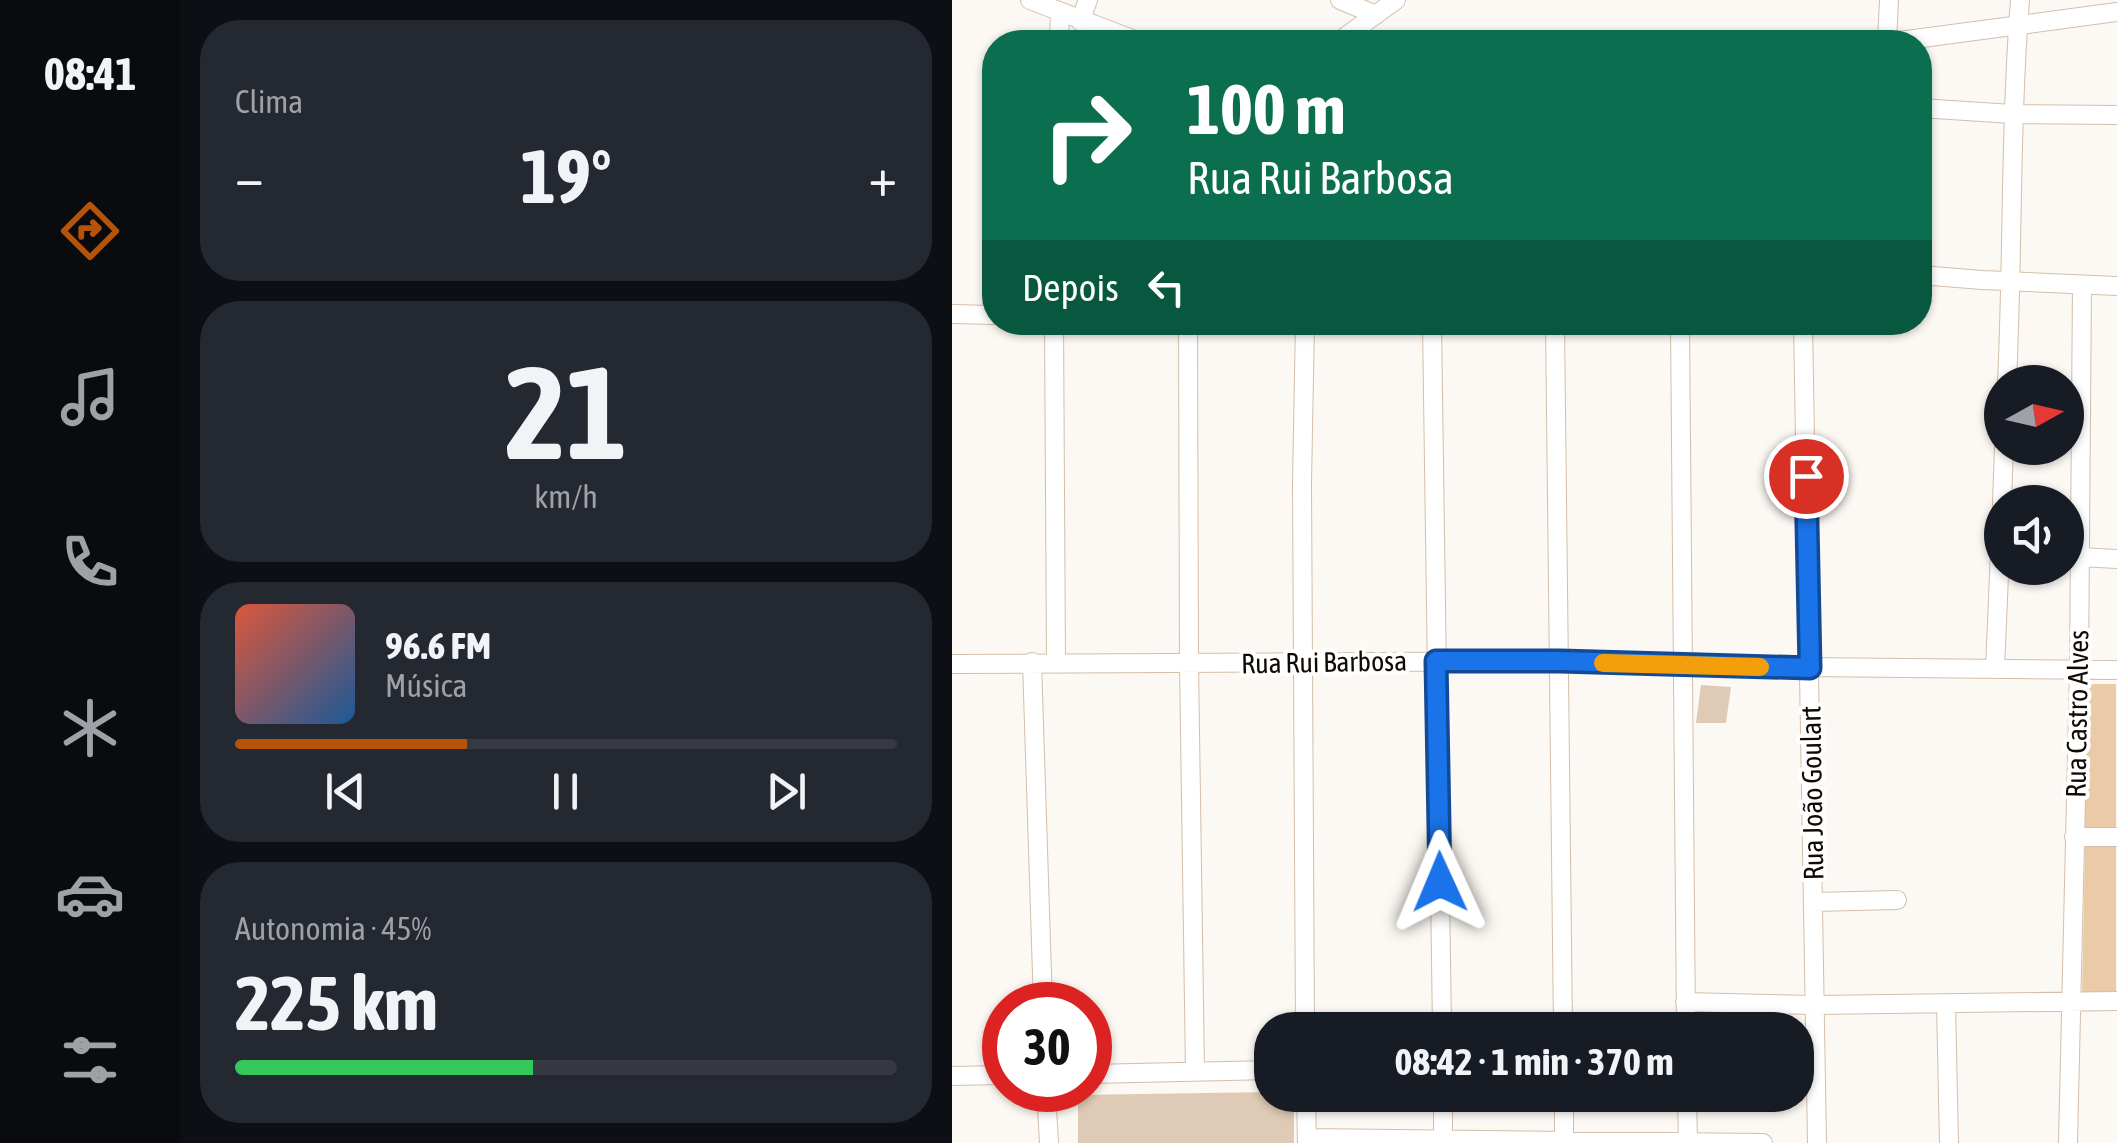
<!DOCTYPE html>
<html lang="pt">
<head>
<meta charset="utf-8">
<style>
  :root { --surface:#171b24; --page:#242831; --text:#f1f3f6; --muted:#9ea1a6; --line:#363941; --accent:#b45309 }
  body { margin:0; font-family:"Asap Condensed",sans-serif; background:var(--page); color:var(--text); height:100vh; display:flex; flex-direction:column; font-size:38px; white-space:nowrap }
  * { box-sizing:border-box; margin:0 }
  p { font-size:32px; color:var(--muted) }
  .icon { flex:none; width:55px; height:55px; fill:none; stroke:currentColor; stroke-width:2; stroke-linecap:round; stroke-linejoin:round }
  .map { position:relative; flex:1; overflow:hidden }
  .panel { display:flex; flex-direction:column; gap:20px; padding:20px; background:#0d0f14; width:772px }
  .panel>* { flex:none }
  .guide { position:absolute; left:30px; top:30px; width:950px; height:305px; border-radius:40px; box-shadow:0 2px 8px #0004; background:#0b6e4f; color:#fff; overflow:hidden }
  .needle { width:65px; rotate:82deg }
  .controls { position:absolute; left:1032px; top:365px; display:grid; gap:20px }
  .controls a { display:grid; place-items:center; width:100px; height:100px; border-radius:50%; background:var(--surface); box-shadow:0 2px 8px #0004; font-size:50px }
  .speed { position:absolute; left:30px; top:982px; display:flex; gap:20px; font-size:50px; font-weight:700; text-align:center }
  .speed>* { display:grid; place-content:center; width:130px; height:130px; border-radius:50%; background:var(--surface); box-shadow:0 2px 8px #0004; line-height:1 }
  .speed .limit { border:15px solid #d22; background:#fff; color:#111 }
  .pin { position:absolute; display:grid; place-items:center; width:85px; height:85px; color:#fff; margin:-42px; border:5px solid #fff; border-radius:50%; box-shadow:0 2px 10px #0007 }
  .me { position:absolute; width:110px; margin:-55px; rotate:359deg; stroke-linejoin:round; filter:drop-shadow(0 0 8px #0008) }
  .turn { display:flex; align-items:center; gap:35px; height:210px; padding:0 40px; font-size:45px }
  .turn .icon { width:130px; height:130px; stroke-width:2.5 }
  .turn b { display:block; font-size:70px; line-height:85px }
  .then { display:flex; align-items:center; height:95px; padding:0 40px; background:#0003; gap:20px; font-size:38px }
  .big { font-size:75px; font-weight:700; line-height:1.1 }
  .panel .widget { flex:1; display:flex; flex-direction:column; justify-content:center; gap:15px; min-width:0; padding:0 35px; border-radius:40px; background:var(--page) }
  .panel .dial { align-items:center; gap:0 }
  .dial b { font-size:130px; line-height:1 }
  .song { display:flex; align-items:center; gap:30px }
  .cover { width:120px; height:120px; border-radius:15px; background:linear-gradient(135deg,hsl(10 70% 55%),hsl(210 70% 35%)) }
  .played { height:10px; border-radius:5px; background:linear-gradient(90deg,var(--accent) 35%,var(--line) 35%) }
  .keys { display:flex; justify-content:space-around; direction:ltr }
  .heat { display:flex; justify-content:space-between; align-items:center; font-size:55px; direction:ltr }
  .charge { height:15px; border-radius:8px; background:linear-gradient(90deg,#34c759 45%,var(--line) 0) }
  .trip { position:absolute; left:302px; top:1012px; width:560px; height:100px; border-radius:40px; background:var(--surface); box-shadow:0 2px 8px #0004; font-weight:700; line-height:100px; text-align:center }
  main { display:flex; flex:1; min-height:0 }
  .menu { display:flex; flex-direction:column; width:180px; justify-content:space-around; align-items:center; background:#090b0e; color:var(--muted) }
  .menu .icon { width:70px; height:70px }
  .menu .on { color:var(--accent) }
  .menu b { font-size:45px; color:var(--text) }
  .map>svg:first-child { display:block }
  .green { fill:#ebcaa7 }
  .building { fill:#decab5 }
  .lines { fill:none; stroke-linecap:round; stroke-linejoin:round }
  .minor-casing { stroke:#d3bfaa; stroke-width:20 }
  .minor { stroke:#fff; stroke-width:18 }
  .route-casing { stroke:#114b97; stroke-width:25 }
  .route { stroke:#1a73e8; stroke-width:18 }
  .slow { stroke:#f59e0b; stroke-width:18 }
  .labels { text-anchor:middle; dominant-baseline:central; stroke-width:8; stroke-linejoin:round; paint-order:stroke }
  .street-label { font-size:28px; fill:#100a04; stroke:#fff }
</style>
</head>
<body>
<main>
<nav class="menu">
<b>08:41</b>
<svg class="icon on" aria-label="directions" viewBox="0 0 24 24"><path d="M12 3l9 9-9 9-9-9zM9 14v-3h6M13 9l2 2-2 2"/></svg>
<svg class="icon" aria-label="music" viewBox="0 0 24 24"><path d="M9 18V5l10-2v13"/><circle cx="6" cy="18" r="3"/><circle cx="16" cy="16" r="3"/></svg>
<svg class="icon" aria-label="phone" viewBox="0 0 24 24"><path d="M5 4h4l2 5-3 2q2 4 5 5l2-3 5 2v4C11 20 4 13 5 4z"/></svg>
<svg class="icon" aria-label="climate" viewBox="0 0 24 24"><path d="M12 3v18M4 7l16 10M4 17L20 7"/></svg>
<svg class="icon" aria-label="car" viewBox="0 0 24 24"><path d="M5 17H2v-5l4-1 3-4h7l3 4 3 1v5h-3M9 17h6M6 11h13"/><circle cx="7" cy="17" r="2"/><circle cx="17" cy="17" r="2"/></svg>
<svg class="icon" aria-label="filters" viewBox="0 0 24 24"><path d="M4 7h16M4 17h16"/><circle cx="9" cy="7" r="2"/><circle cx="15" cy="17" r="2"/></svg>
</nav>
<section class="panel">
<div class="widget"><p>Clima</p>
<div class="heat"><a>−</a><b class="big">19°</b><a>+</a></div>
</div>
<div class="widget dial"><b>21</b><p>km/h</p></div>
<div class="widget">
<div class="song"><i class="cover"></i><div><b>96.6 FM</b><p>Música</p></div></div>
<div class="played"></div>
<div class="keys"><svg class="icon" aria-label="previous" viewBox="0 0 24 24"><path d="M18 5L8 12l10 7zM5 5v14"/></svg><svg class="icon" aria-label="pause" viewBox="0 0 24 24"><path d="M8 5v14M16 5v14"/></svg><svg class="icon" aria-label="next" viewBox="0 0 24 24"><path d="M6 5l10 7-10 7zM19 5v14"/></svg></div>
</div>
<div class="widget"><p>Autonomia · 45%</p><b class="big">225 km</b><div class="charge"></div></div>
</section>
<div class="map">
<svg width="1165" height="1143" viewBox="0 0 1165 1143">
  <rect width="100%" height="100%" fill="#fcf8f3"/>
  <path class="green" d="M1135,684h29v146l-34,-1z
    M1133,844l31,1v150h-34z"/>
  <path class="building" d="M749,685l30,2 -5,36h-30z
    M320,1092v3h22v48h-216v-48z"/>
  <g class="lines">
    <g class="minor-casing">
      <path id="minor" d="M78,0l110,42
        M388,0l36,15
        M128,21l8,-21
        M107,42l1,-30
        M386,42l58,-42
        M935,42l2,-42
        M940,42l225,-30
        M968,108l92,6 105,1
        M968,275l62,5 135,6
        M0,314l42,1
        M102,322l2,340
        M236,322l1,341 6,408
        M317,322l36,2
        M353,322l-3,161 3,547
        M480,322l10,708
        M603,322l8,708
        M728,322l6,708
        M851,322l14,821
        M1055,382c6,-127 3,-255 13,-382
        M1050,502l2,-54
        M1128,557l37,2
        M80,662l11,343
        M0,664l608,-3 152,5 405,4
        M1043,669l7,-165
        M1122,837h43
        M861,902l84,-2
        M733,1002l130,3 302,-4
        M994,1004l3,139
        M138,1074l182,-4
        M0,1076l52,-1
        M94,1090l3,53
        M354,1095l1,48
        M491,1095v48
        M612,1095v48
        M735,1095l1,48
        M355,1138l456,5
        M1116,1143l11,-474 3,-384"/>
    </g>
    <use href="#minor" class="minor"/>
  </g>
  <g class="lines">
    <g class="route-casing">
      <path id="route" d="M488,882l-4,-221h124l250,7 -4,-192"/>
    </g>
    <use href="#route" class="route"/>
    <path class="slow" d="M651,663l157,4"/>
  </g>
  <g class="labels">
    <g class="street-label">
      <text transform="translate(372 662) rotate(-1)">Rua Rui Barbosa</text>
      <text transform="translate(1125 714) rotate(-89)">Rua Castro Alves</text>
      <text transform="translate(860 793) rotate(-91)">Rua João Goulart</text>
    </g>
  </g>
</svg>
<div class="controls">
<a><svg class="needle" viewBox="-14 -14 28 28"><path d="M0-13l5 13h-10z" fill="#e53935"/><path d="M0 13l5-13h-10z" fill="#9ea1a6"/></svg></a>
<a><svg class="icon" aria-label="sound" viewBox="0 0 24 24"><path d="M4 9h4l5-4v14l-5-4H4zM17 9q2 3 0 6"/></svg></a>
</div>
<div class="speed"><div class="limit">30</div></div>
<div class="pin" style="left:854px;top:476px;background:#d93025"><svg class="icon" aria-label="arrive" viewBox="0 0 24 24"><path d="M6 21V4h12l-3 4 3 4H6"/></svg></div>
<svg class="me" style="left:488px;top:882px" viewBox="-20 -20 40 40"><path d="M0-17L14 15 0 8-14 15z" fill="#1a73e8" stroke="#fff" stroke-width="4"/></svg>
<div class="trip">08:42 · 1 min · 370 m</div>
<div class="guide">
<div class="turn"><svg class="icon" aria-label="right" viewBox="0 0 24 24"><path d="M7 20v-9h11M14 6l5 5-5 5"/></svg><div><b>100 m</b>Rua Rui Barbosa</div></div>
<div class="then">Depois<svg class="icon" aria-label="left" viewBox="0 0 24 24"><path d="M17 20v-9H6M10 6l-5 5 5 5"/></svg></div>
</div>
</div>
</main>
</body>
</html>
